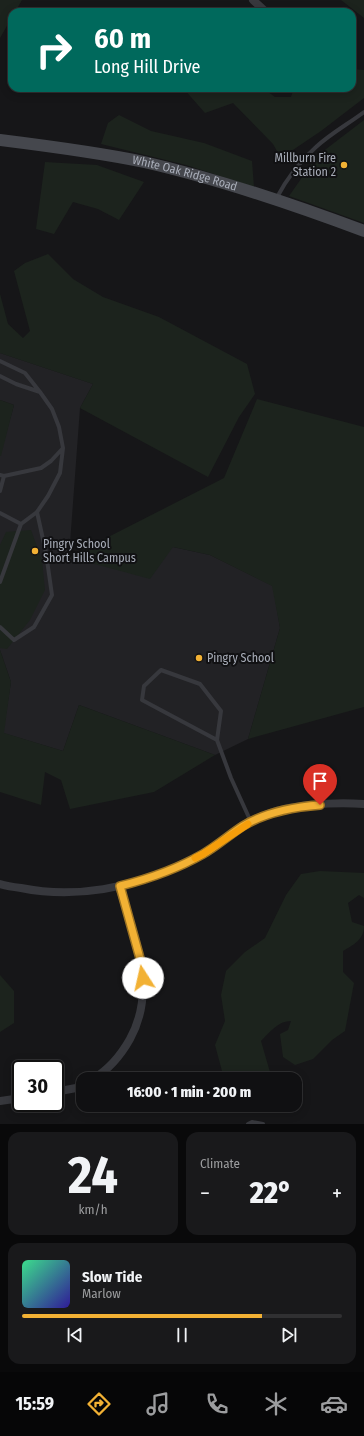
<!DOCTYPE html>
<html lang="en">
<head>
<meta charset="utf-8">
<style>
  :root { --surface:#101012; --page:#19191b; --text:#f1f3f6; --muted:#9c9d9f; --line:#303032; --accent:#f2b134 }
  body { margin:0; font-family:"Fira Sans Condensed",sans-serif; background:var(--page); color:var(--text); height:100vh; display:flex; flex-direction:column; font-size:15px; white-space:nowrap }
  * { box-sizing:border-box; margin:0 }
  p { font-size:13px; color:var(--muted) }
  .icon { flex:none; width:22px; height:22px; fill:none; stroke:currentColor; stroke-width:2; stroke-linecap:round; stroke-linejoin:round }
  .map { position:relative; height:1124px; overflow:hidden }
  .side { display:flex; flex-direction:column; gap:8px; padding:8px; background:#09090a; flex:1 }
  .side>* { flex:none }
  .banner { position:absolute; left:8px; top:8px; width:348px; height:84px; border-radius:12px; box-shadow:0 2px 10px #0003,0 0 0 1px var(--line); background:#00695c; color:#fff; overflow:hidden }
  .speed { position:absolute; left:12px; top:1060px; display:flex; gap:8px; font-size:20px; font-weight:700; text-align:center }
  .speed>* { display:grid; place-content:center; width:52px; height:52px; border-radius:50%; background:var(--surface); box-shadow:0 2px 10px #0003,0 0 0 1px var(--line); line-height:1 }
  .speed .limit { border:2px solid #111; border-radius:6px; background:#fff; color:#111 }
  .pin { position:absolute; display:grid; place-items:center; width:34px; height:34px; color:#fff; margin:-41px -17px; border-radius:50% 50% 50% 0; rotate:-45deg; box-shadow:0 0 4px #0007 }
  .pin .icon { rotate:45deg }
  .me { position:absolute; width:44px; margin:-22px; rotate:350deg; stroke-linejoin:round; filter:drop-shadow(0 0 3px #0008) }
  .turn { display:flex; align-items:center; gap:14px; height:84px; padding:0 20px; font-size:18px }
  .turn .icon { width:52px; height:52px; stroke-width:2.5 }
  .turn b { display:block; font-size:28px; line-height:34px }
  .big { font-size:30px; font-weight:800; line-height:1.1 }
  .side .tile { flex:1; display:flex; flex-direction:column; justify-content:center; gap:6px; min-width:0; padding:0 14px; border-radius:12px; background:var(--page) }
  .side .dial { align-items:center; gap:0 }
  .dial b { font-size:52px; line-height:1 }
  .song { display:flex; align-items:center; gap:12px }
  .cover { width:48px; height:48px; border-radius:6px; background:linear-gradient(135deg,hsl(150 70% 55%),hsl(250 70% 35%)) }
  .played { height:4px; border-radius:2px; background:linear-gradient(90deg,var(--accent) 75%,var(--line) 75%) }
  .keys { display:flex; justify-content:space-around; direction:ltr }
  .heat { display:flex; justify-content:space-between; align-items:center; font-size:22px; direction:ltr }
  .side .tiles { flex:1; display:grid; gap:8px; grid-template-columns:1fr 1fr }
  .tile:last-child { grid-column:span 2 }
  .trip { position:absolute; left:76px; top:1072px; width:226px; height:40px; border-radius:12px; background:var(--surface); box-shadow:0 2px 10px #0003,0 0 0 1px var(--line); font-weight:800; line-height:40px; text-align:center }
  .tabs { display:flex; height:64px; justify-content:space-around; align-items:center; background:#060607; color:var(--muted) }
  .tabs .icon { width:28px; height:28px }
  .tabs .selected { color:var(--accent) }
  .tabs b { font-size:18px; color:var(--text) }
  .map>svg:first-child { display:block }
  .built { fill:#222225 }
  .green { fill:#1c231d }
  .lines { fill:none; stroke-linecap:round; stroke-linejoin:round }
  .lane { stroke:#37383d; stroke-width:4 }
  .street { stroke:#37383d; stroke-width:8 }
  .secondary { stroke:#45474d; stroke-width:12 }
  .route-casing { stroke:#9d7322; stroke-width:10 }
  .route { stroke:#f2b134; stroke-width:7 }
  .slow { stroke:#f59e0b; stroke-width:7 }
  .poi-dot { fill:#f2b134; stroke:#111113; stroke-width:1.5 }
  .labels { text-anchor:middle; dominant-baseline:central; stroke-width:4; stroke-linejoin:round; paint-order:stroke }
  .poi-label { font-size:12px; fill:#a8adb8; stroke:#111113; text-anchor:start }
  .street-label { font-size:12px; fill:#a8adb8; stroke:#111113 }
</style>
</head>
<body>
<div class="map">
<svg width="364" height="1124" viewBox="0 0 364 1124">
  <rect width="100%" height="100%" fill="#161618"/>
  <path class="built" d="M0,353l93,31 -13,24 -11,149 104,-10 37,8 63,31 7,42 -32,111 -33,16 -136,-50 -16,46 -60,-18 8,-51 -11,-32v-194l14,-51 -14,-5z"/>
  <path class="green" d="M0,0h22l-7,12h-3v5l-12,21z
    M342,0h22v18l-23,-18z
    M352,69l12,1v28l-43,33 -40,27 -8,-14 -40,-41 -28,10 -22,-25h80l12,9h16l3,-9h58z
    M119,115l32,16 53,12 48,18 2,26 -68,-22 -85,-21 7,-21z
    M364,120v103l-75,-27 28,-40z
    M45,162l52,3 47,17 -25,38 -21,-11 -25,-7 -19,32 -18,-5z
    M48,254l25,25 30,18 56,20 88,47 8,30 -16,23 -31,60 -128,-69 13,-24 -93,-31v-59l8,30 15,14 7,-7 -16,-60 11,-8z
    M257,399l107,28v280l-116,32 32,-111 -8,-42 -62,-31 -37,-8 -23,32 -81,-22 155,-79z
    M0,400l14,5 -13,51h-1z
    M31,530l11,30 3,30 -15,30 -23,29 -7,-1v-103l6,-13z
    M0,650l11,32 -7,51 59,18 16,-46 136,50 -61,37 -84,17 -9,-29 -16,-8 -4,33 -41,-13z
    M320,871l44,2v25l-5,-3 -11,8 4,19 12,4c0,14 -11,19 -21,25v21l11,11 -9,48 -13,9 -19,19 -18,6 -12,-8 -3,-23 8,-4 3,-9c-13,0 -21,11 -30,20l11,38h-34l-16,-8 -7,-26 10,-24 -4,-26 5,-24 19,-19 20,-14 21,-43 15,-21z
    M0,975l14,16v32l-14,9z"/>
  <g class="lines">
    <path class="lane" d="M276,199c10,-19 23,-37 40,-52 14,-13 32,-23 48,-35
      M0,361l25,12 15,19 -24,-8 -16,-8
      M0,475l4,1 37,-8 10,-7 12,-13
      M0,491l4,-15
      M0,513l21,11
      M0,582l21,-58 16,-12 11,-16 12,-23 3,-25 -4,-21 -7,-18 -12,-17
      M0,627l14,13 20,-13 18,-32 -6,-42 -9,-41
      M217,740l-75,-40 2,-14 17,-16 39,14 21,27 -4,29 14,38 20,44
      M248,1124l4,-2 11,2"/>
    <path class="street" d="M253,0l13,12
      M0,884c7,2 14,3 21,4 54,11 112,0 161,-24 7,-4 15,-7 22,-11 20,-12 37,-28 59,-37 25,-12 73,-14 101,-12
      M93,1079c15,-9 28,-24 37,-40 28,-51 4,-102 -11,-153
      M55,1092l21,-4 7,-4
      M0,1101l21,-3"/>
    <path class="secondary" id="s1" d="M0,140c48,6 96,12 144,22 75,17 148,42 220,69"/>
  </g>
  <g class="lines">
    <g class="route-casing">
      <path id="route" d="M143,978l-2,-16 -21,-76c28,-7 57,-17 83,-32 14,-8 26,-19 40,-28 23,-14 50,-19 77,-21"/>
    </g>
    <use href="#route" class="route"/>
    <path class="slow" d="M195,858l8,-4 45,-30"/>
  </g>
  <g class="poi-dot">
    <circle cx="344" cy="165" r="4"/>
    <circle cx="35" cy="551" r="4"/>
    <circle cx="199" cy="658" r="4"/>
  </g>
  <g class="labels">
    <g class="poi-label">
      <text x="336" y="158" text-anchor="end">Millburn Fire<tspan x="336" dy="14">Station 2</tspan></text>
      <text x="43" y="544">Pingry School<tspan x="43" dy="14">Short Hills Campus</tspan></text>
      <text x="207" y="658">Pingry School</text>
    </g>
    <g class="street-label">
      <text stroke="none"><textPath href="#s1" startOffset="188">White Oak Ridge Road</textPath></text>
    </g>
  </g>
</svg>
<div class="speed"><div class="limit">30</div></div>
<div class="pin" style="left:320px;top:805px;background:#d93025"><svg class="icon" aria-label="arrive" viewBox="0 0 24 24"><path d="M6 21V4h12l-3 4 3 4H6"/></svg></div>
<svg class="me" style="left:143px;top:978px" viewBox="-20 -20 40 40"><circle r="19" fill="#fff"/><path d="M0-13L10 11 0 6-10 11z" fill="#f2b134"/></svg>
<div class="trip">16:00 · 1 min · 200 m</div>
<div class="banner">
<div class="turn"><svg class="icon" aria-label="right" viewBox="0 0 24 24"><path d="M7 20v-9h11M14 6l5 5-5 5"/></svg><div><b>60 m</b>Long Hill Drive</div></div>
</div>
</div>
<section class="side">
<div class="tiles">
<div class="tile dial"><b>24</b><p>km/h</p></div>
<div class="tile"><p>Climate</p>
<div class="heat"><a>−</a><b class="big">22°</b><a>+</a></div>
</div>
<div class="tile">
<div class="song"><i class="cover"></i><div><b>Slow Tide</b><p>Marlow</p></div></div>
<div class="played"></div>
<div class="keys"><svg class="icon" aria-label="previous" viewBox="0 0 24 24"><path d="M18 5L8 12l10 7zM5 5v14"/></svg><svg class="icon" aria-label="pause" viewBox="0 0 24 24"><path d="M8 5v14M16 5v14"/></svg><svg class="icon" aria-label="next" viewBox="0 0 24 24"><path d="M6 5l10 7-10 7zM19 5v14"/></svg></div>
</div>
</div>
</section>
<nav class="tabs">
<b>15:59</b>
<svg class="icon selected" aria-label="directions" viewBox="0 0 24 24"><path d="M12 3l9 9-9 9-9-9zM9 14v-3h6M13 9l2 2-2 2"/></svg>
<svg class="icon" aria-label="music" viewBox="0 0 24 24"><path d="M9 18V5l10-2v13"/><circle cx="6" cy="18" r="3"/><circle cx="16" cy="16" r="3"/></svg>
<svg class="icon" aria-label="phone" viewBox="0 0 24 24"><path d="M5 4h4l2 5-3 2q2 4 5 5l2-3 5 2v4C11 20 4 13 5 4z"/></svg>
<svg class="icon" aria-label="climate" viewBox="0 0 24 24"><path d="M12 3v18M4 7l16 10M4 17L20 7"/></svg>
<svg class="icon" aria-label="car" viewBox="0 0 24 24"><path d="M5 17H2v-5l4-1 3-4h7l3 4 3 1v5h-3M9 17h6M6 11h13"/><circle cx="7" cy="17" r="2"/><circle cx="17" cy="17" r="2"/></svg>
</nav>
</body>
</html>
